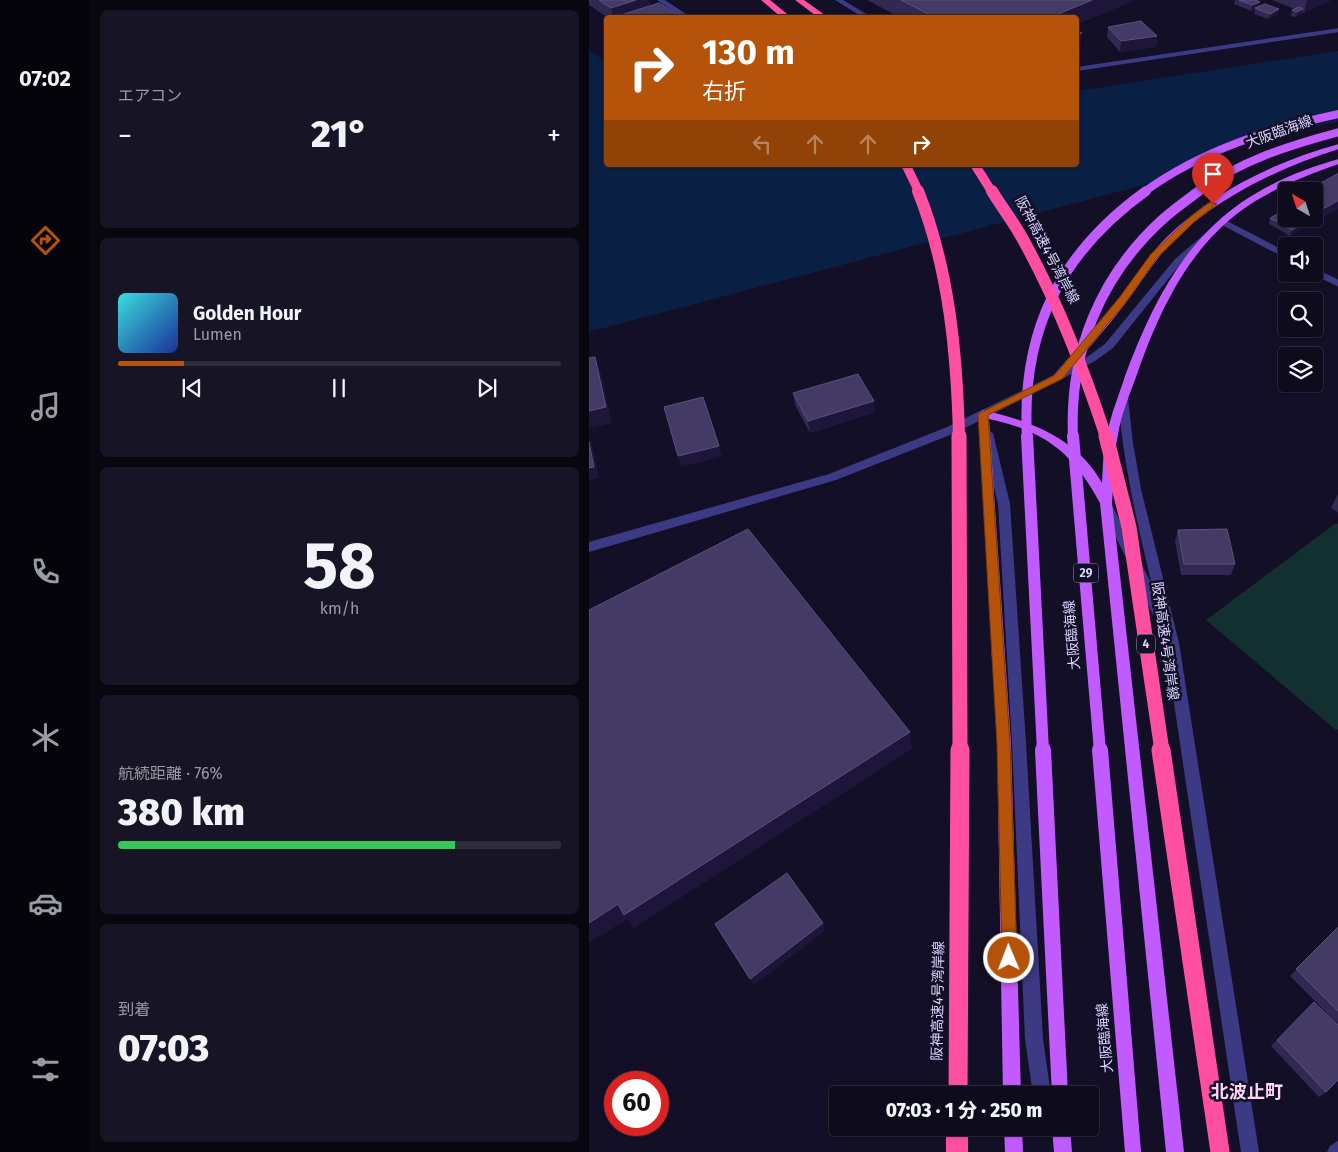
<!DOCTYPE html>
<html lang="ja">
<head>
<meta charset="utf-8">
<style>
  :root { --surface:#0e0b1c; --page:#171425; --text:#f1f3f6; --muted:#9b9ba3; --line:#2e2b3b; --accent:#b45309 }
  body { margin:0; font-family:"Fira Sans","Noto Sans JP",sans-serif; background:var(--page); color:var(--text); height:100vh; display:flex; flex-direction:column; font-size:19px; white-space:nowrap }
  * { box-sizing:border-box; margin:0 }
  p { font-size:16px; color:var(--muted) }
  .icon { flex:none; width:28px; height:28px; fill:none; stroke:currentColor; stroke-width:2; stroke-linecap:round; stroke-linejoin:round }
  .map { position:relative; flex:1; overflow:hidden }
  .panel { display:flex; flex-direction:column; gap:10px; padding:10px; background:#08060f; width:499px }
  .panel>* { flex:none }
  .guide { position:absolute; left:15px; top:15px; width:475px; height:152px; border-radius:5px; box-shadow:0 1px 4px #0004,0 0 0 1px var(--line); background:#b45309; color:#fff; overflow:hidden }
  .needle { width:32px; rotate:321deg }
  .tools { position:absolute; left:689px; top:182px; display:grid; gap:10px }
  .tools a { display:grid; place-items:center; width:45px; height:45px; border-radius:5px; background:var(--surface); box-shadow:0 1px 4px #0004,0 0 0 1px var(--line); font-size:25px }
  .speed { position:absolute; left:15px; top:1071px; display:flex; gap:10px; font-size:25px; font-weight:700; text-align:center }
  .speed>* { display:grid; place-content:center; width:65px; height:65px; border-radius:50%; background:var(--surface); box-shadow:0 1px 4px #0004,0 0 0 1px var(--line); line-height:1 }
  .speed .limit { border:8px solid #d22; background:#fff; color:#111 }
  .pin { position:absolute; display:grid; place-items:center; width:42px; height:42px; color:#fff; margin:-51px -21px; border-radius:50% 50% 50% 0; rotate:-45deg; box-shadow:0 0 5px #0007 }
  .pin .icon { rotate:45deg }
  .me { position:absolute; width:55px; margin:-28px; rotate:359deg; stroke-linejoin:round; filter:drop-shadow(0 0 4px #0008) }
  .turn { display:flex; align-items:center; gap:18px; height:105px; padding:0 15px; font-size:22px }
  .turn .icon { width:65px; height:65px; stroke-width:2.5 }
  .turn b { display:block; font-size:35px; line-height:42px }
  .lanes { display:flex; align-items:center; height:48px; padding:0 15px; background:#0003; justify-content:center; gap:25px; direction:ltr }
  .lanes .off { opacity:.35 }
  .big { font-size:38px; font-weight:800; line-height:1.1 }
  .panel .tile { flex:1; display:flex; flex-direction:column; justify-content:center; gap:8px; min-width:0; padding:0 18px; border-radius:8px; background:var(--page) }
  .panel .dial { align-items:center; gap:0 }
  .dial b { font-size:65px; line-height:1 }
  .song { display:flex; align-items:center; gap:15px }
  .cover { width:60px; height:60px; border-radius:8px; background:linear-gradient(135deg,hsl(180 70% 55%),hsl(230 70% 35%)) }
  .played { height:5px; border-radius:2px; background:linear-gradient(90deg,var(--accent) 15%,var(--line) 15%) }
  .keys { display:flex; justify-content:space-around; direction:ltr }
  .heat { display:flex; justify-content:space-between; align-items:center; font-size:28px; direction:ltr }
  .charge { height:8px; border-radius:4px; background:linear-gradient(90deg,#34c759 76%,var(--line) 0) }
  .trip { position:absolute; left:240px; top:1086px; width:270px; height:50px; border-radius:5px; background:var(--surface); box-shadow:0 1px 4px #0004,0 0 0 1px var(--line); font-weight:800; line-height:50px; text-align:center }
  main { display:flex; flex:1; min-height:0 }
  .dock { display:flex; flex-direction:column; width:90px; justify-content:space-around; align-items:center; background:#06040b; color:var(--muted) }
  .dock .icon { width:35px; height:35px }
  .dock .selected { color:var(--accent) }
  .dock b { font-size:22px; color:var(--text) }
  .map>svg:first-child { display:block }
  .green { fill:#12302f }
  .water { fill:#0a1f44 }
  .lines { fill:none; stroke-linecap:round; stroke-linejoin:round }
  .minor { fill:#3d3a85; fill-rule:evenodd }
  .tertiary { fill:#3d3a85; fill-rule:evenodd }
  .primary { fill:#c25bff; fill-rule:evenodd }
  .motorway { fill:#ff4fa3; fill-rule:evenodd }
  .primary-bridge-far3 { stroke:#c25bff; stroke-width:8 }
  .primary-bridge-far2 { stroke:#c25bff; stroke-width:10 }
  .primary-bridge-far1 { stroke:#c25bff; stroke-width:12 }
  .primary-bridge { stroke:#c25bff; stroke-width:16 }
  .motorway-bridge-far3 { stroke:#ff4fa3; stroke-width:9 }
  .motorway-bridge-far2 { stroke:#ff4fa3; stroke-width:12 }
  .motorway-bridge-far1 { stroke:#ff4fa3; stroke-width:15 }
  .motorway-bridge { stroke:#ff4fa3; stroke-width:19 }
  .wall { fill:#312854 }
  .shaded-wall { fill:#1d163a }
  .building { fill:#433a66; stroke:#5a527e }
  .route { fill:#b45309; stroke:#753606 }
  .labels { text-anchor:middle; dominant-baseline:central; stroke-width:5; stroke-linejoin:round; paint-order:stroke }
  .shield { fill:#130f26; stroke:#9e99be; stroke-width:1 }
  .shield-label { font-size:12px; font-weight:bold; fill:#d9d4ff }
  .street-label { font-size:14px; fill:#d9d4ff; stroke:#130f26 }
  .near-neighbourhood-label { font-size:18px; font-weight:bold; fill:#ffd6f0; stroke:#130f26 }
</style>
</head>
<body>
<main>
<nav class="dock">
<b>07:02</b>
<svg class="icon selected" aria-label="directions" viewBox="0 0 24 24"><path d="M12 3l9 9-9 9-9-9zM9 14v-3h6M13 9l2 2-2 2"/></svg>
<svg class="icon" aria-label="music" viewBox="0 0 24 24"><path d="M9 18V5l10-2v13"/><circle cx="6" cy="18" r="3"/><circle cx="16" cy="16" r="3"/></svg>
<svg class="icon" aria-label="phone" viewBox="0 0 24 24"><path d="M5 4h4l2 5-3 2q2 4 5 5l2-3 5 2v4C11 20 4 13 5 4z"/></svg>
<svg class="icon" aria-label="climate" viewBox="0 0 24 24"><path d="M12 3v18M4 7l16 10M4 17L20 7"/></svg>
<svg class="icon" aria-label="car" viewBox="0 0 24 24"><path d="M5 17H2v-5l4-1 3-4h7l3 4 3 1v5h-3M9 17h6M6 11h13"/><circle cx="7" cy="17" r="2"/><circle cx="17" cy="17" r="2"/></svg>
<svg class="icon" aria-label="filters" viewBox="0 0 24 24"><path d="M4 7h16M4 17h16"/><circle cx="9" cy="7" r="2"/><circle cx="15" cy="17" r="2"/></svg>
</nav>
<section class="panel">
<div class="tile"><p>エアコン</p>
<div class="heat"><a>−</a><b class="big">21°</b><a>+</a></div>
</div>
<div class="tile">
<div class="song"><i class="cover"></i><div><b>Golden Hour</b><p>Lumen</p></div></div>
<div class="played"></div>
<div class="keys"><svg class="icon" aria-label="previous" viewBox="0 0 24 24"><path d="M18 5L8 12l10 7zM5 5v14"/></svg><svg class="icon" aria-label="pause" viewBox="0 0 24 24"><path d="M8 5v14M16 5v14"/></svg><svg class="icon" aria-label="next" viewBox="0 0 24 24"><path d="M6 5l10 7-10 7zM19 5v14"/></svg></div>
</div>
<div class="tile dial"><b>58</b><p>km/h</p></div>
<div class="tile"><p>航続距離 · 76%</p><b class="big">380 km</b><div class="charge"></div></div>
<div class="tile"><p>到着</p><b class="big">07:03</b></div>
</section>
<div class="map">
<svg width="750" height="1152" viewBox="0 0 750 1152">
  <rect width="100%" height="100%" fill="#130f26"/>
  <path class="green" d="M747,523l3,2v204l-3,1 -130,-110z"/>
  <path class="water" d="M0,50l17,12 1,103h470v-74l261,-40v71l-60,12 -41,13 -67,31 -581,154z"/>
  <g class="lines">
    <path class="minor" d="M68,0h8l27,18h-9z
      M246,0h8l30,18h-9z
      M750,28v4l-262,39v-4z
      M634,219l64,33v7l-67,-35v-4z
      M725,268l25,12v7l-27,-13h2z
      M534,394l5,4 5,45 8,46 38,154 80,509h-18l-76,-509 -6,-27 -6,-1 -51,-107 2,-3h8l40,80c-15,-62 -29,-123 -34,-187z
      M398,429l6,4 17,71 16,239 17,296 8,56h-18l-8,-56 -13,-296 -14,-239 -17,-71z
      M750,1140v12h-12l3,-6z"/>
    <path class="tertiary" d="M619,231l5,3 -2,2 -30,27 -68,85 -18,13 -33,18 -107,54 -119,47 -247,72v-10l240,-68 118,-47 107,-52 33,-18 18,-13 70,-85z"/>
    <path class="primary" d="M750,144v5c-60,19 -117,46 -163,89 -20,19 -34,44 -51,66 -20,26 -42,50 -63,75h-8l-1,-2 1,-2c22,-26 44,-50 65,-76 16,-21 30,-45 49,-63 46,-45 109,-75 171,-92z
      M750,159v5c-34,12 -68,25 -97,46 -55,40 -84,104 -106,167 -7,19 -15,38 -18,58 -5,22 -4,45 -6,68l72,649h-18l-66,-649c-27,-50 -55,-72 -111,-84l22,325 10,351h-18l-6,-351 -19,-330 5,-4c47,11 94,28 119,73 1,-16 1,-33 5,-49 4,-20 12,-39 18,-58 21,-56 46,-111 90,-152 33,-32 80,-53 124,-65z
      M415,1128h18l1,24h-18z
      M463,1128h18l2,24h-18z"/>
    <path class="motorway" d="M172,0h9l22,18h-10z
      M206,0h9l25,18h-10z
      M357,1128h22v24h-22z"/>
    <path class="primary-bridge-far3" d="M555,192c58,-42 125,-63 195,-78
      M609,192c41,-31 92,-47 141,-60"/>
    <path class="primary-bridge-far2" d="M438,437c-6,-106 33,-184 119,-246
      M484,437c-4,-85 27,-161 90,-218 11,-10 24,-19 36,-28"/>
    <path class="primary-bridge-far1" d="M438,436l16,315
      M484,436l27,315"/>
    <path class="primary-bridge" d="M454,750l17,345
      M511,750l33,402"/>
    <path class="motorway-bridge-far3" d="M317,165l13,27
      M386,165l17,27"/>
    <path class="motorway-bridge-far2" d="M329,191c31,77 39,163 41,246
      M403,191c9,15 20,29 29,45 35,62 63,134 85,201"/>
    <path class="motorway-bridge-far1" d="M370,436l1,315
      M517,436l23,91 33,224"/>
    <path class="motorway-bridge" d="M572,750l59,402
      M369,1095l2,-345"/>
  </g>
  <path class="wall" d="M0,0h60l1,5 33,13h-75l-19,-13z
    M278,0h268l-58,24v-6h-176z
    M646,0h20l5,2 -1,5 20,2 -1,5 -10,5 -14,-5 1,-5 -4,2 -17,-7z
    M683,0h59l-27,13 -2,-1v2l-6,3 -5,-1 1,-6 3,-1z
    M519,27l49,9 -1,11 -36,5 -13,-15z
    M750,173l-18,46 -7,-4v-24z
    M681,218l40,1 -1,6 -19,11 -21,-12z
    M204,393l82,19 -65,21 -15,-28z
    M750,492v21l-8,-5z
    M589,530l57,34 -4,11h-50l-6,-34z
    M750,926v99l-49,-49z
    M725,1002l12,90 -7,5 -48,-51z"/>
  <path class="shaded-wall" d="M47,0h13l2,11 -30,4 1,3h-8l-3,-10z
    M503,0h43l-58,24v-6h-28z
    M718,0h24l-27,13z
    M671,2l-1,5 -8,4 1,-6z
    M690,9l-1,5 -10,5 2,-5z
    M714,9l-1,5 -6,3 1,-5z
    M493,33l-2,19 -3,2v-18z
    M568,36l-1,11 -36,5 1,-11z
    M750,200v9l-18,10 4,-11z
    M721,219l-1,6 -19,11 2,-6z
    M6,357l6,16 11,50 -23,6v-18z
    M285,401l1,11 -65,21 -2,-12z
    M0,437l3,6 7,35 -10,2z
    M130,446l3,11 -41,10 -3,-11z
    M321,732l2,17 -278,179 -7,-9 -38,24v-20l29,-19z
    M234,923l2,8 -71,54 -4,-6z"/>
  <path class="building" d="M10,0h37l-25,8z
    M312,0h191l-43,18h-113z
    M650,0h16l5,2 -8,3z
    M70,3l24,15h-57l-5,-3z
    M676,4l14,5 -9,5 -15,-6z
    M710,7l4,2 -6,3 -5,-2z
    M552,21l16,15 -36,5 -13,-14z
    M488,31l5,2 -5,3z
    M750,173v27l-14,8 -11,-6v-11h-8z
    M698,209v10h23l-18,11 -22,-12z
    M6,357l11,50 -17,4v-53z
    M269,374l16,27 -66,20 -15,-28z
    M114,397l16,49 -41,10 -14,-49z
    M0,442l5,25 -5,1z
    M159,529l162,203 -286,183 -6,-11 -29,19v-313z
    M638,529l8,35h-51l-6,-34z
    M198,873l36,50 -73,56 -35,-55z
    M750,926v86l-43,-43z
    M725,1002l25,24v53l-13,13 -49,-52z"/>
  <path class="route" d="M621,202l7,2 -22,17 -38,37 -31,44 -64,77 -74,36 22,329 7,214 -3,6 -5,2 -5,-2 -2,-6 -5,-214 -19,-330 77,-39 64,-77 32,-44 38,-36z"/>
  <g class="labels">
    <g class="shield">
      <rect x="484.5" y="563.5" width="25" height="19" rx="4"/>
      <rect x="548" y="634.5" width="18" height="19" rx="4"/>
    </g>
    <g class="shield-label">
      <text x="497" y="573">29</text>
      <text x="557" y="644">4</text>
    </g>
    <g class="street-label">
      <text transform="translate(690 132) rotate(-20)">大阪臨海線</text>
      <text transform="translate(458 250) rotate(62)">阪神高速4号湾岸線</text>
      <text transform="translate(483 635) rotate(-95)">大阪臨海線</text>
      <text transform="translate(576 641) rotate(82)">阪神高速4号湾岸線</text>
      <text transform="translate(349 1001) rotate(-89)">阪神高速4号湾岸線</text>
      <text transform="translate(516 1038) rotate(-95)">大阪臨海線</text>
    </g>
    <g class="near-neighbourhood-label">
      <text x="658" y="1092">北波止町</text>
    </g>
  </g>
</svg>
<div class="tools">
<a><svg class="needle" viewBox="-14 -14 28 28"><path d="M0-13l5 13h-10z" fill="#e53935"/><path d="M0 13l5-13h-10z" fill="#9b9ba3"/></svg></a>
<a><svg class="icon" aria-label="sound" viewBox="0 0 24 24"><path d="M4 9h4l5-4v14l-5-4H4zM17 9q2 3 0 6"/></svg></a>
<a><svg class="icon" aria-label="search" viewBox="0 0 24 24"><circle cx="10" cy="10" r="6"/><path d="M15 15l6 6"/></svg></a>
<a><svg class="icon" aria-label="layers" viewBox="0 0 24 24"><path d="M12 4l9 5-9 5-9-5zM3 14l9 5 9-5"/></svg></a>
</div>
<div class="speed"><div class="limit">60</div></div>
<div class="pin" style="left:624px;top:204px;background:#d93025"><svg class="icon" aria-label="arrive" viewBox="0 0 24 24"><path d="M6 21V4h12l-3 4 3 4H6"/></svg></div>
<svg class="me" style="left:420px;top:958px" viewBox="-20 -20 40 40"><circle r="17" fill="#b45309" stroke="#fff" stroke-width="3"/><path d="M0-11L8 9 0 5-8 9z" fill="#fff"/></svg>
<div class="trip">07:03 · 1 分 · 250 m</div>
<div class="guide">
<div class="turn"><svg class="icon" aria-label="right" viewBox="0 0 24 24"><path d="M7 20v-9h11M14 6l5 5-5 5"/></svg><div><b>130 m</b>右折</div></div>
<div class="lanes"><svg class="icon off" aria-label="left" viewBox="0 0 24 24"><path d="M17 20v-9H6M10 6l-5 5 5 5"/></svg><svg class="icon off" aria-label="ahead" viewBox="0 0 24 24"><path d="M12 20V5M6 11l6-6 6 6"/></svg><svg class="icon off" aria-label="ahead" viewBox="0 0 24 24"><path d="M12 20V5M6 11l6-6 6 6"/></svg><svg class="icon" aria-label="right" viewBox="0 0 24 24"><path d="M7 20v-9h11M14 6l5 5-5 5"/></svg></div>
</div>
</div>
</main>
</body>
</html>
